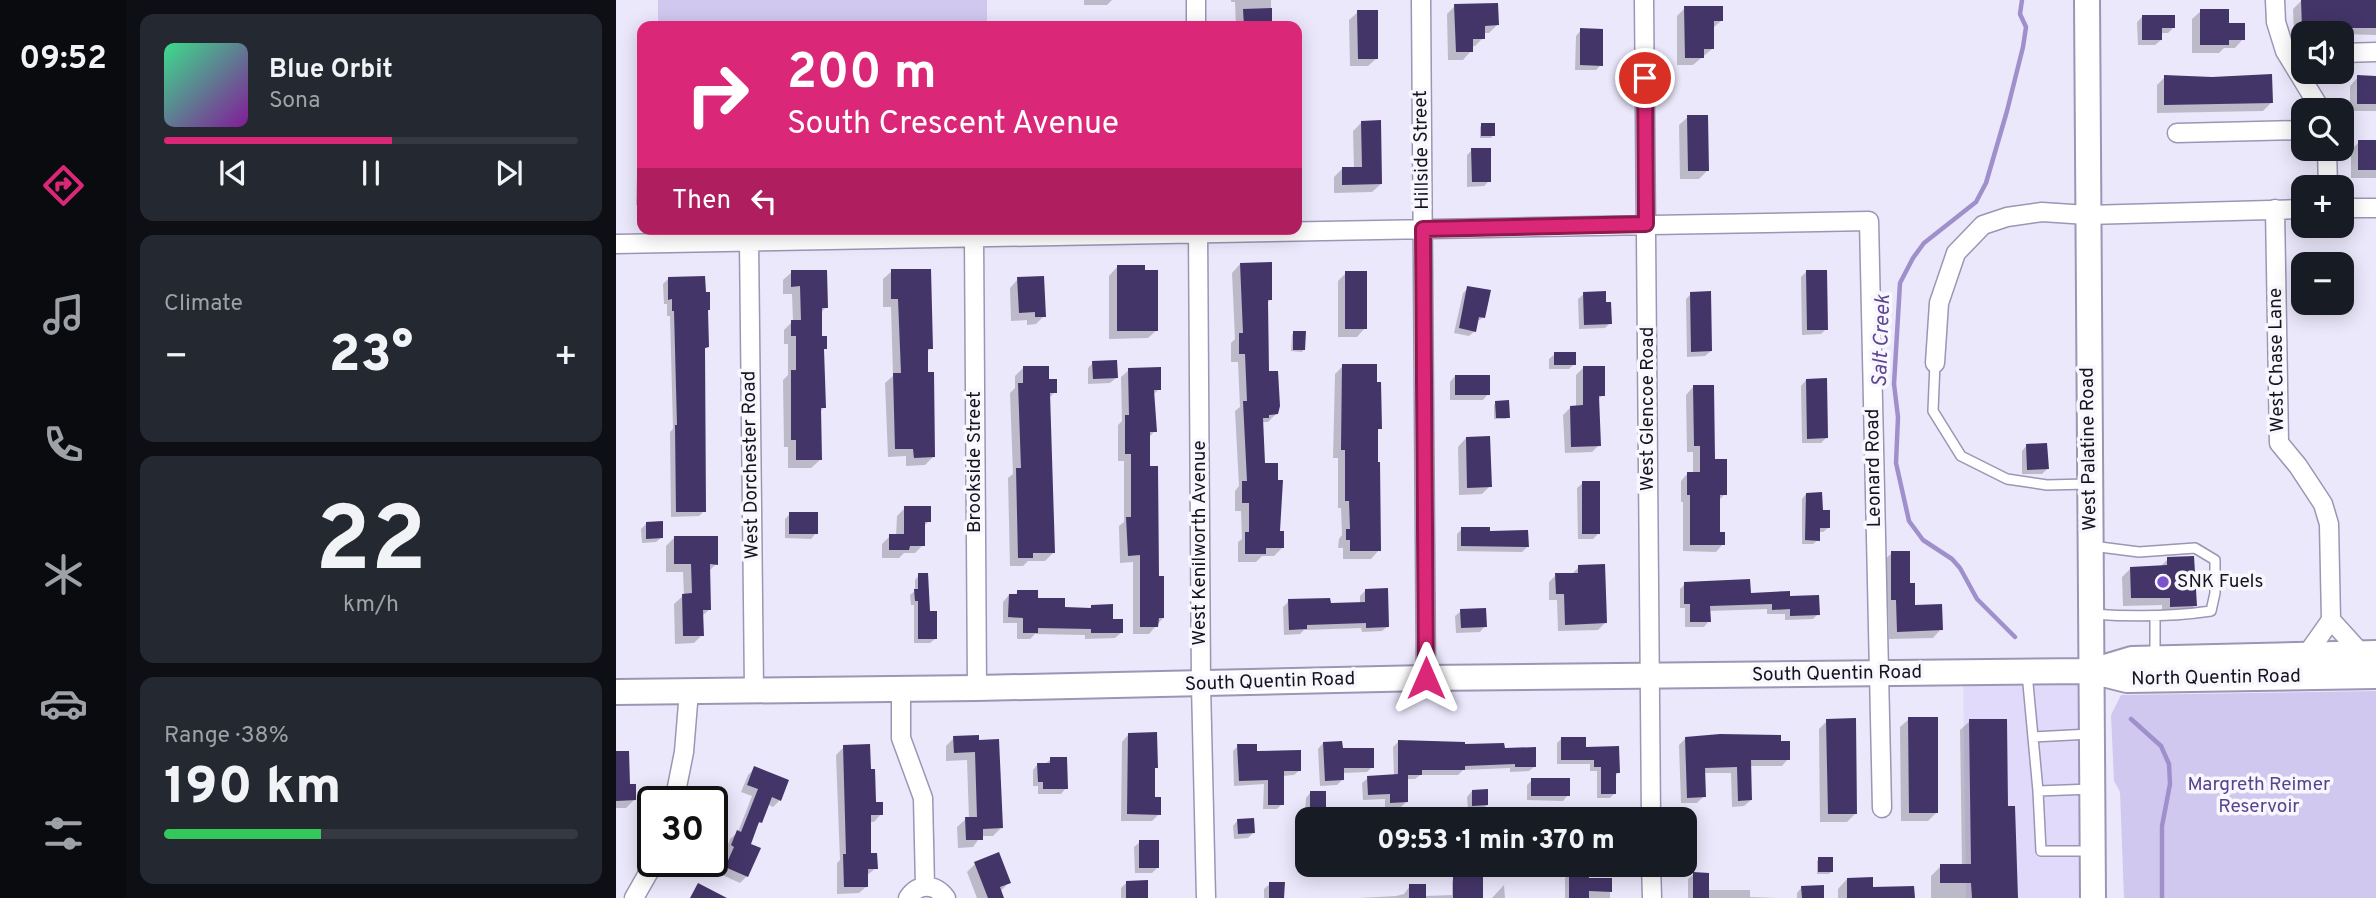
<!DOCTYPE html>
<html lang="en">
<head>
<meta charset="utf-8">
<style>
  :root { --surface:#171b24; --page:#242831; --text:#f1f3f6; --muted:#9ea1a6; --line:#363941; --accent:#db2777 }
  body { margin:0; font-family:Overpass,sans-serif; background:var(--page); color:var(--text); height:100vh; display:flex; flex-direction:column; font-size:26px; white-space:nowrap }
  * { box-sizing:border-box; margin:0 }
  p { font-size:23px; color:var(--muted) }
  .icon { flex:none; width:38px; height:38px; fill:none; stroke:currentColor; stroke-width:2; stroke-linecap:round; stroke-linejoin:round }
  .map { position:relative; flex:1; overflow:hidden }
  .panel { display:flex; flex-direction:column; gap:14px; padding:14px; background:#0d0f14; width:490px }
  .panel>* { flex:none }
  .banner { position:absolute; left:21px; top:21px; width:665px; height:214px; border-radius:14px; box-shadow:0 4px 18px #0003; background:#db2777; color:#fff; overflow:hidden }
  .controls { position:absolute; left:1675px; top:21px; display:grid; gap:14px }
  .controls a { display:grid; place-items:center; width:63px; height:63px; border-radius:14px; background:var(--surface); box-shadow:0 4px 18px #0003; font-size:35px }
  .speed { position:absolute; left:21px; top:786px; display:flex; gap:14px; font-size:35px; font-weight:700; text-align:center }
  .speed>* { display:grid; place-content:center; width:91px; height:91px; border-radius:50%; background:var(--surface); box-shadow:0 4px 18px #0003; line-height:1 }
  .speed .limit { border:4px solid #111; border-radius:10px; background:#fff; color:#111 }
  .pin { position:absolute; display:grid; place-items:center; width:60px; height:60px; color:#fff; margin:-30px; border:4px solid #fff; border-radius:50%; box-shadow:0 2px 7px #0007 }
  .me { position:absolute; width:77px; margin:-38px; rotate:0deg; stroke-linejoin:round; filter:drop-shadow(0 0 5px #0008) }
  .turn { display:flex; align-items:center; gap:24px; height:147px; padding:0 35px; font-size:32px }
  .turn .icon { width:91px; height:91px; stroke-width:2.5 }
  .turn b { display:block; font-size:49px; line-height:60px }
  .then { display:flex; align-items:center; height:66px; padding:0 35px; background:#0003; gap:14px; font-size:26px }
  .big { font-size:52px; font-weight:800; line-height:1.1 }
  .panel .tile { flex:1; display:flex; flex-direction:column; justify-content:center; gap:10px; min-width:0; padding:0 24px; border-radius:14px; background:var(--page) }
  .panel .dial { align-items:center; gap:0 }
  .dial b { font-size:91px; line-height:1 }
  .song { display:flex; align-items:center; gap:21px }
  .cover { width:84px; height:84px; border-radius:10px; background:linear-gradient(135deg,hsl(150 70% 55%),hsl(290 70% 35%)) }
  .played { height:7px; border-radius:4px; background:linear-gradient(90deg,var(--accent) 55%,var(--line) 55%) }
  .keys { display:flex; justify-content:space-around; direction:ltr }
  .heat { display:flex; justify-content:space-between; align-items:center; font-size:38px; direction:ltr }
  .charge { height:10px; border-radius:5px; background:linear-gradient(90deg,#34c759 38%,var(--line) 0) }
  .trip { position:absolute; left:679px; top:807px; width:402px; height:70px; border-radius:14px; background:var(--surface); box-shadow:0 4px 18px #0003; font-weight:800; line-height:70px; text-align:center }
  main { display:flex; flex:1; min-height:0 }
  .dock { display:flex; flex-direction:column; width:126px; justify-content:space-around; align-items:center; background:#090b0e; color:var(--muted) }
  .dock .icon { width:49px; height:49px }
  .dock .selected { color:var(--accent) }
  .dock b { font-size:32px; color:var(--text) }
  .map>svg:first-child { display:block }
  .built { fill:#e2dafb }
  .green { fill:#d1c8ef }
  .shadow { fill:#0003 }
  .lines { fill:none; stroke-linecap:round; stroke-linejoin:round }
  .stream { stroke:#9f90cc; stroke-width:4.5 }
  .building { fill:#443569 }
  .service-casing { stroke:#9c95b4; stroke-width:12 }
  .minor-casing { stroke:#9c95b4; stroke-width:21 }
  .secondary-casing { stroke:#9c95b4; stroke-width:28 }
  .service { stroke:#fff; stroke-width:9 }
  .minor { stroke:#fff; stroke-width:18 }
  .secondary { stroke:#fff; stroke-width:24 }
  .route-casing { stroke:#8e194d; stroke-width:18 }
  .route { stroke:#db2777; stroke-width:12 }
  .poi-dot { fill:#7c53cc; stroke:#f8f7fe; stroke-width:2.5 }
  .labels { text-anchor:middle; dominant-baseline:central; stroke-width:7; stroke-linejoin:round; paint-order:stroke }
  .street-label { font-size:19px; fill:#16131f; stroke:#f8f7fe }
  .poi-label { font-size:19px; fill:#16131f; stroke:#f8f7fe; text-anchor:start }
  .park-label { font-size:19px; fill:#5a438d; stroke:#f8f7fe }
  .water-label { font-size:21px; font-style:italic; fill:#5e4792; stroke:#f8f7fe }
</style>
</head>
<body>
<main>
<nav class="dock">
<b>09:52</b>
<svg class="icon selected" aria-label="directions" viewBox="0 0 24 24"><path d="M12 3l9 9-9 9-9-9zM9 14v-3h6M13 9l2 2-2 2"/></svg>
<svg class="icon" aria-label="music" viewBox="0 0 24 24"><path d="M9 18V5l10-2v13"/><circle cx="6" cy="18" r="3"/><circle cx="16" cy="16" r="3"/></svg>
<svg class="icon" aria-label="phone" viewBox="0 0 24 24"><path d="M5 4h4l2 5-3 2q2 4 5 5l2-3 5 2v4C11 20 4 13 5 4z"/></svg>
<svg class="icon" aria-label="climate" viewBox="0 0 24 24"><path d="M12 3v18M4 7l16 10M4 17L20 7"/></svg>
<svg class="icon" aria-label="car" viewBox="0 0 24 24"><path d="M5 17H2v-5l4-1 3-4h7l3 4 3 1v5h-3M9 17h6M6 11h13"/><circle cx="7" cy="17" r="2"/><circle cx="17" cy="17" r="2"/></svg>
<svg class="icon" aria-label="filters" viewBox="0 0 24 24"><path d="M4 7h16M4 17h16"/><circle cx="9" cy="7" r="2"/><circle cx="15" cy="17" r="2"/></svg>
</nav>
<section class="panel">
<div class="tile">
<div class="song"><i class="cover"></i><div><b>Blue Orbit</b><p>Sona</p></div></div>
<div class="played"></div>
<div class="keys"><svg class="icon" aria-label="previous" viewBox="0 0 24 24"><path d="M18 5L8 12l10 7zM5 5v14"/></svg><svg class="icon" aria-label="pause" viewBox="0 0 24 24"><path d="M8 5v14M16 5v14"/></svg><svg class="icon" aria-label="next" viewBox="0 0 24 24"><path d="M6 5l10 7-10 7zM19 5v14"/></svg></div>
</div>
<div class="tile"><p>Climate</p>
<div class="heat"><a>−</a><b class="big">23°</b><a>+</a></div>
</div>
<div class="tile dial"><b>22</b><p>km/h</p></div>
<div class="tile"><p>Range · 38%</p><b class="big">190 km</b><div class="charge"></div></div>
</section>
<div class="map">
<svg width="1760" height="898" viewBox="0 0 1760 898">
  <rect width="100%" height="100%" fill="#ece8fc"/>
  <path class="built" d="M1475,671l2,227h-127l-3,-226z"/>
  <path class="green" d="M42,0h329v26h-329z
    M1760,691v207h-252l-4,-106 -6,-11 -3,-66 10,-20z"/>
  <path class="shadow" d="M468,0h28l-5,5h-23z
    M615,0h40v26h-35l-1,-24h-4z
    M1686,0h74v35l-73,-2v3h-9l-1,-27z
    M839,6l42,19 -8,8h-6v5l-8,8h-4v5l-8,9h-15l-1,-46z
    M1069,8l37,12 -9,8 -1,21 -19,16h-16v-49z
    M1585,11l26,14 16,14 -8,9h-11l-5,5h-27v-34z
    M742,12l19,46 -9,8h-18l-1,-46z
    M1526,17l31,11 -5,5h-7v7l-6,5h-17l-1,-23z
    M496,21h20v5h-25z
    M965,30l20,35 -5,5h-21l1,-34z
    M1549,77l106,26 -8,8 -106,2v-28z
    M1742,77h18v34h-26v-25z
    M1072,117l19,54 -8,8h-19l-1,-54z
    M746,122l19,62 -9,8 -38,1v-16l8,-8h12l-1,-38z
    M866,125l11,10 -2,3h-11v-11z
    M1743,142h17v36h-25v-28z
    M856,150l17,31 -5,5 -17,1v-32z
    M26,167v38h-6l1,-32z
    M624,264l30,36 -3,3v70l10,40 -9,9h-6l1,43 20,82 -9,9h-12l-6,6h-18v-20l4,-3 -1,-28h-6v-20l4,-5 -4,-75 5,-4 -2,-45h-7v-19l4,-4 -3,-66z
    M501,267l40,63 -9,8 -39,1v-63z
    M276,271l39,77 -5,5 7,104 -8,8 -19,1v-10l-18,1 -3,-74 8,-7 -2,-69h-8v-28z
    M176,272l34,35 -6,7v24l5,11 -3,2 2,56 -4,5v48l-9,8h-23v-21h-4l-1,-67 5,-5v-31h-4v-14l9,-9 -1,-27h-9v-14z
    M1190,272l20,57 -5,5 -19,1 -1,-58z
    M730,273l19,55 -8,9h-19v-56z
    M52,279l41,31 -3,2 1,35 -4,3 1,161 -5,5 -28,1 -1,-85 3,-3 -3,-113h-3v-12h-3l-1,-20z
    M402,279l26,37 -8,8 -9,1v-5l-16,1 -1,-33z
    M852,288l16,29 -8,5 -1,9 -6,5 -15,-3 9,-40z
    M968,294l26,29 -5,5 -26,1 -1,-30z
    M1075,294l20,57 -6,5 -18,1 -1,-58z
    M678,332l10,17 -2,3 -11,-1 1,-16z
    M939,354l19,10 -5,5h-20v-10z
    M477,363l23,15 -6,5 -22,1v-16z
    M727,366l37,62 -4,4 3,118 -8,9h-28v-11h-5l1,-9 3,-4 -1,-27h-3v-50h-5l2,-84z
    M407,368l25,13 7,11 -7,7 5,154 -8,8h-17l-5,5h-13l-2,-88 5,-4 -3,-81 5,-5v-12z
    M967,368l20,27 -6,5 2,45 -7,7 -27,1 -2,-38 8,-8h5v-32z
    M513,370l30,19 -6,6 2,36 -7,7 9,140 6,40 -14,16h-16v-72l-13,1 -1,-37 5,-4v-61h-6v-36l4,-4 -1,-44z
    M839,376l33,18 -5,6h-33v-18z
    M1190,380l20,58 -5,5h-19l-1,-57z
    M1077,387l32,107 -7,7v33l5,10 -7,8 -33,-1v-49h-2v-21l7,-8h5v-21h-6l-1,-57z
    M880,402l12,15 -2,2h-12v-14z
    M850,438l24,48 -8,8 -23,1 -1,-48z
    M1411,445l20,24 -5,5h-20v-23z
    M967,483l16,50 -6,6h-15l-1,-51z
    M1190,494l15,18 7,16 -5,4h-5v8l-5,4h-11v-45z
    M289,508l24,13 -6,6v18l-8,8h-11l-5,5h-17v-14l8,-8h6l1,-20z
    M174,514l26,19 -5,6 -26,-1v-19z
    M30,524l16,13 -6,5 -14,1 -1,-14z
    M846,529l26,4 39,14 -5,5 -65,-1v-17z
    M58,538l42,26 -7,7 1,38 -9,8 1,18 -8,8 -19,1 -1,-40 10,-9 -1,-23h-17v-26z
    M1276,553l16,32 5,22 28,22 -8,9 -44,1 -1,-31h-5v-47z
    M1552,559l27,46 -8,9 -25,1v-10l-39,1 -1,-29 9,-9 29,-1z
    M963,567l26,56 -7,7 -40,1 -1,-31h-8v-18l7,-7h15z
    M303,575l16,64 -5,4h-16v-38h-3l-1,-10 5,-4v-11z
    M1069,584l64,11 40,2 29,17 -5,5 -28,1v-6h-18v-5l-58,2v10l-5,6h-19v-19h-5v-19z
    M749,591l23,35 -6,5 -20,1 -1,-4 -57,2 -4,4 -16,1 -1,-28 6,-6 40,4 31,-1v-8z
    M402,592l45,17 25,1 4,-4 30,26 -7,6 -30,1v-4l-50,-1 -5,5h-13v-16h-14v-21l6,-7h6z
    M845,611l24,15 -5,6 -24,1 -1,-17z
    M1293,719l28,93 -9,9h-27l-1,-94z
    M1211,721l29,92 -9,9h-27l-1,-93z
    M1354,721l37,87 10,90h-86v-22l10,-10h21l-2,-136z
    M512,735l28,32 -2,3v29l5,15 -7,7h-31l1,-79z
    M362,737l23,91 -8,8h-12l-8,11 -15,1 -1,-21 9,-8h3l-2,-59 -21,1v-15l8,-8z
    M946,738l22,10 34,25 -3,3v17l-5,5h-13v-27h-7v-7h-33v-21z
    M1070,738l102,21 -6,7h-32l1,34 -7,6 -12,1 -1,-34h-28l1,23 -7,7h-16l-2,-58z
    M782,742l105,7 32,17 -6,5 -19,1v-4l-47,2 -5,5h-38l-5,4h-9v23l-5,5h-16v-8l-22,1 -1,-17 6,-5 26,-2 -1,-29z
    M707,743l18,7 31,17 -5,5 -25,1 1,6 -6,6 -17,1 -2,-37z
    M622,746l62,24 -6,5 -12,1v28l-5,5h-14l1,-25 -30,2 -1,-35z
    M228,747l37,67 -7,8h-5l1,33 6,13 -10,8 1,10 -8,7 -22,1v-31l3,-3 -4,-105z
    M0,753l18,47 -8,8h-10z
    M435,759l15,29 -5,6h-23v-8h-5v-16l5,-6h7z
    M139,768l25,32 -7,7 -6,-3 -7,18 -4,5 -7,18 -2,31 -7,7 -20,-9 8,-20 -3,-1 5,-14 8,-7 14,-36 -11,-4 7,-17z
    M916,780l36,15 -5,6 -36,-1v-15z
    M856,791l15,14 -6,5h-13l-1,-13z
    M695,792l13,16 -5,6 -14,-1 1,-15z
    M622,820l15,13 -5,5 -14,1 -1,-13z
    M524,842l18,25 -6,6h-17l-1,-26z
    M1203,859l12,13 -2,2h-12v-13z
    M359,864l34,18 -8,9 1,7h-25l-10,-26z
    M737,864h53l-37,3 -5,5h-11z
    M954,873l17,7h23v18h-45v-20z
    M1078,874l13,16h43v7l27,1h-89v-19z
    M838,879l2,19h-97l37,-2 8,-2 6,-8 15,10 27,-1v-14z
    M1231,879l24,10 42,9h-75v-9z
    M510,883l20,15h-25v-10z
    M654,884l13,14h-19v-9z
    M888,885l1,13h-13z
    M1186,887l21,11h-26v-5z"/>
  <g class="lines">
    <path class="stream" d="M1399,637l-38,-38 -17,-31 -8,-9 -29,-19 -14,-19 -13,-58 2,-46 -4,-33 6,-101 13,-25 11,-15 52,-41 10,-19 21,-72 16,-64 3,-20 -6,-13 2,-14
      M1515,719l30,27 8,18 1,20 -8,42v72"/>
  </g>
  <path class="building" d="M1685,0h75v28h-74z
    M882,3l1,22 -14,1v13h-12v13h-17l-2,-48z
    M1068,6h39v15h-9v28h-10v9h-19z
    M656,8v18h-28l-1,-17z
    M1584,9h29v14h16v17h-16v5h-29z
    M741,10h21v49h-20z
    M1526,15h33v13h-13v12h-20z
    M964,28l23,1v37l-23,-1z
    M1656,74l1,29 -109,2v-30l48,2z
    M1741,75l19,1v28h-19z
    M1071,115h21l1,56h-21z
    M765,120l1,64 -40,1v-18h20l-1,-46z
    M865,123h14v13h-14z
    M1742,140h18v30h-18z
    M855,148h20v34h-19z
    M656,262v38h-4l1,71h9l2,35 -2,8 -9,1v3h-6l2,45h13v17h5l-3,51h4v17h-18v6h-21v-22h4v-29h-7v-22h5l-4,-80h4l-2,-47h-6v-21h4l-3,-70z
    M501,265h28v5h13v61h-41z
    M275,269h40l2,80h-5v23h6l1,85 -21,1 -1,-9h-18l-2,-76h8l-3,-74h-7z
    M175,270h36l1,38h-6v28h5v13h-3l2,59h-5l1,52h-26v-20h-5v-70h5v-34h-5v-16h10l-1,-34 -9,1z
    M1190,270h21l1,60h-21z
    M729,271h22v58h-22z
    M89,276l1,16h4v18h-2l1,37 -4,1 1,164h-30l-1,-87h2l-3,-114h-2v-12l-4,1v-23z
    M428,276l2,41h-11v-5l-16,1 -2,-36z
    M851,286l24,4 -6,28 -6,-1 -3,15 -17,-4z
    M990,291v11h5l1,22 -28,1 -1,-33z
    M1095,291l1,60 -21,1 -1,-60z
    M677,331h13l-1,19h-12z
    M938,352h22v13h-22z
    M501,360l1,18 -25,1 -1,-18z
    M726,364h35v18h4l1,47h-4v33h2l1,89h-31v-11h-4v-11h4l-1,-28h-4v-51h-4z
    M407,366h26v13h8v14h-7l5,160h-22v5h-15l-2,-90h5l-3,-85h5z
    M967,366h22v30h-6l2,50 -30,1 -1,-41 13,-1z
    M545,367v23h-7l3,42h-7v34h8l1,110h5v42h-5l-1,9h-18v-72l-12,1 -2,-39h5v-63h-6v-39h4l-1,-47z
    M839,375h35v20h-35z
    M1211,378l1,60 -21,1 -1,-60z
    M1077,385h21l1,74h12v36h-7v37h5v13h-35v-50h-3v-23h13v-26h-6z
    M893,400l1,18h-14l-1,-17z
    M874,436l2,51 -25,1 -1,-51z
    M1431,443l2,26 -22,1 -1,-26z
    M966,481h18v53h-18z
    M1206,492l1,18h7v18h-10v13l-15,-1 1,-47z
    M288,506h27v16h-6v24h-15l-1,4h-20v-16h15z
    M173,512h29v22h-29z
    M47,521v17l-17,1v-17z
    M845,527h29v4l38,-1 1,17 -68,-1z
    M58,536h44v29l-8,-1 1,46h-8l1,26h-21l-1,-42 10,-1 -1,-29h-17z
    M1275,551h19v32h5v22l27,-1 1,26 -46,2 -1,-32h-5z
    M1578,556l3,50 -27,1v-9h-39l-1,-31 37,-2v-8z
    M989,564l2,59 -42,2 -1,-31h-8l-1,-21h23v-8z
    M302,573h10l2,38h7v28h-19v-38h-3l-1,-12h4z
    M1134,579l1,14 39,-2v5l29,-1 1,20 -30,1v-7l-18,1v-6l-62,2 1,16h-21v-18h-6v-22z
    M772,588l1,39 -23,1v-5l-59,2v4l-18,1 -1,-31 42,-1 1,5 34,-1v-13z
    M401,590h21v8h27v9l26,1v-3l22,-1v15h10v14h-32v-4l-53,-1v5h-15v-15l-15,-1 1,-23h8z
    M870,608l1,19 -26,1 -1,-19z
    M1292,717h30v96h-29z
    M1240,718l1,96h-29l-2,-95z
    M1353,719h38l1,87h7l3,92h-46l-1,-15h-31v-19h31z
    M541,732l1,36h-3v29h6v18l-34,-1 1,-81z
    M1104,734l61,1v6h9v19h-39l1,40 -14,1 -1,-34 -32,1 1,29 -19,1 -2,-61z
    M363,735v5l20,-1 4,89 -20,1v11h-17l-1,-23h12l-2,-65 -21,1 -1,-17z
    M945,737h25v10l33,-1 1,27h-4v21h-15v-27h-7v-7h-33z
    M782,740l67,2v2l39,-1 1,5 31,-1v20h-21v-3l-50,2v4h-43v5h-14v27l-18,1v-9l-22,1 -1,-19 31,-2z
    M726,741l1,7h31v20h-30v12l-19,1 -2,-39z
    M254,744l1,25h4l1,33h7v13h-12v38h6l1,16h-10v18h-24l-1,-33h3l-3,-109z
    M621,744h20v7l44,-1v21h-17v34h-16v-25l-29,1z
    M0,751h13l1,33h6v16l-20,1z
    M434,757h17l1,32h-25v-7h-5l-1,-19h13z
    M138,766l35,14 -8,21 -9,-4 -10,26 -3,-1 -8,22 10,4 -13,29 -23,-10 9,-20 -3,-2 6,-15 4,2 17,-43 -11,-4z
    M915,778h39v18h-39z
    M872,789v16l-16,1v-16z
    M694,791h16v18h-16z
    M638,818l1,15 -17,1 -1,-15z
    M523,840h20v28h-20z
    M383,852l12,31 -11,4 4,11h-16l-14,-36z
    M1202,857h15v15h-15z
    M953,871h19l1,7h23v14l-23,-1v7h-20z
    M1077,872l16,1v25h-16z
    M837,877h30v21h-30z
    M1257,877v10l41,-1 1,12h-68v-20z
    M532,880v18h-22v-17z
    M653,882h16l-1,16h-15z
    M82,883l29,15h-37z
    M793,884h17v14h-17z
    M1208,885v13h-22l-1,-12z"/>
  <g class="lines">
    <g class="service-casing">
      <path id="service" d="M1319,363l-2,48 28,45 46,23 40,6 40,-1
        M1476,614c41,3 79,3 119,-3l4,-18v-33l-20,-12 -56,4 -47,-6
        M1539,657v-41
        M1411,673l11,118 54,-2
        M1417,737l57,-3
        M1422,791l3,60h50"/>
    </g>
    <g class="minor-casing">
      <path id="minor" d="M580,0v26
        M805,0l5,678
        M1028,0l7,819
        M1659,0l1,22 9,29 36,59
        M1726,53l34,-1
        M1561,133l126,-3
        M1711,149l1,38
        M1726,208h34
        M1659,209l4,234 19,23 25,38 6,20 2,96 -24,34
        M582,229l3,455 5,214
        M358,236l3,452
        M133,240l5,450
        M0,244l1253,-23 13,587
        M1319,363l4,-60 17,-50 27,-28 24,-8 35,-5 45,3 216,-6
        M1715,620l30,33
        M285,689v49l22,60 2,88
        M58,802l10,-50 5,-61
        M1035,864l1,34
        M18,898l21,-37
        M292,898c10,-15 27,-15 38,0"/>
    </g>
    <g class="secondary-casing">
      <path id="secondary" d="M1471,0l6,898
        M1476,671l40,-12 244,-6
        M0,692l361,-4 449,-10 665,-7 36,9 249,-4"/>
    </g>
    <use href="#service" class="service"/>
    <use href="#minor" class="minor"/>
    <use href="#secondary" class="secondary"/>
  </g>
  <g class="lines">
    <g class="route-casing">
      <path id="route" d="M810,678l-3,-449 223,-5 -1,-146"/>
    </g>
    <use href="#route" class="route"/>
  </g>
  <circle class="poi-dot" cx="1547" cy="582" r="7"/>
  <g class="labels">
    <g class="street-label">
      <text transform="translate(806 150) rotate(-91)">Hillside Street</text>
      <text transform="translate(1661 360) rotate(-91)">West Chase Lane</text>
      <text transform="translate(1032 409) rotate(-90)">West Glencoe Road</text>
      <text transform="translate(1473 449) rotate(-91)">West Palatine Road</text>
      <text transform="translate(359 462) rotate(-90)">Brookside Street</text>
      <text transform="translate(135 465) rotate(-91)">West Dorchester Road</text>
      <text transform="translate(1258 468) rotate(-91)">Leonard Road</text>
      <text transform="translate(584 543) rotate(-90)">West Kenilworth Avenue</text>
      <text transform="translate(1221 674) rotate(-1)">South Quentin Road</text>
      <text transform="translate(1600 678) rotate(-1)">North Quentin Road</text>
      <text transform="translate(654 682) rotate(-2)">South Quentin Road</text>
    </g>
    <g class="poi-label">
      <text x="1561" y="582">SNK Fuels</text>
    </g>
    <g class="park-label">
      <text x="1643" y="785">Margreth Reimer<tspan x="1643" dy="22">Reservoir</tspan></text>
    </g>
    <g class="water-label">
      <text transform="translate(1266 341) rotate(-88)">Salt Creek</text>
    </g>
  </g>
</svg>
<div class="controls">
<a><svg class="icon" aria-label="sound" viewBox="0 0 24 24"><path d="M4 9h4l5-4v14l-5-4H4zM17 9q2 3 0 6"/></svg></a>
<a><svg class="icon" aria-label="search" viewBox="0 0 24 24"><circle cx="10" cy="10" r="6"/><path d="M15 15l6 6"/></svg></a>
<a>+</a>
<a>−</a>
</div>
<div class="speed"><div class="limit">30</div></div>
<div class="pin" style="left:1029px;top:78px;background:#d93025"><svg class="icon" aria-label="arrive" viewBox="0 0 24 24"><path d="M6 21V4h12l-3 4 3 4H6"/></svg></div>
<svg class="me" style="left:810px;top:678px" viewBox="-20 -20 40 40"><path d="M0-17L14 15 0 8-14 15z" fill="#db2777" stroke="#fff" stroke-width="4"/></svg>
<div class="trip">09:53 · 1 min · 370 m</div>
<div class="banner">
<div class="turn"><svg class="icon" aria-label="right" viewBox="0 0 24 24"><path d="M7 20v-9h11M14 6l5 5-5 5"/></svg><div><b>200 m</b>South Crescent Avenue</div></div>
<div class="then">Then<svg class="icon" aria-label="left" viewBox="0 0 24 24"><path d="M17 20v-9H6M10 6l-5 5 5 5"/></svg></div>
</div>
</div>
</main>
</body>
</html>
